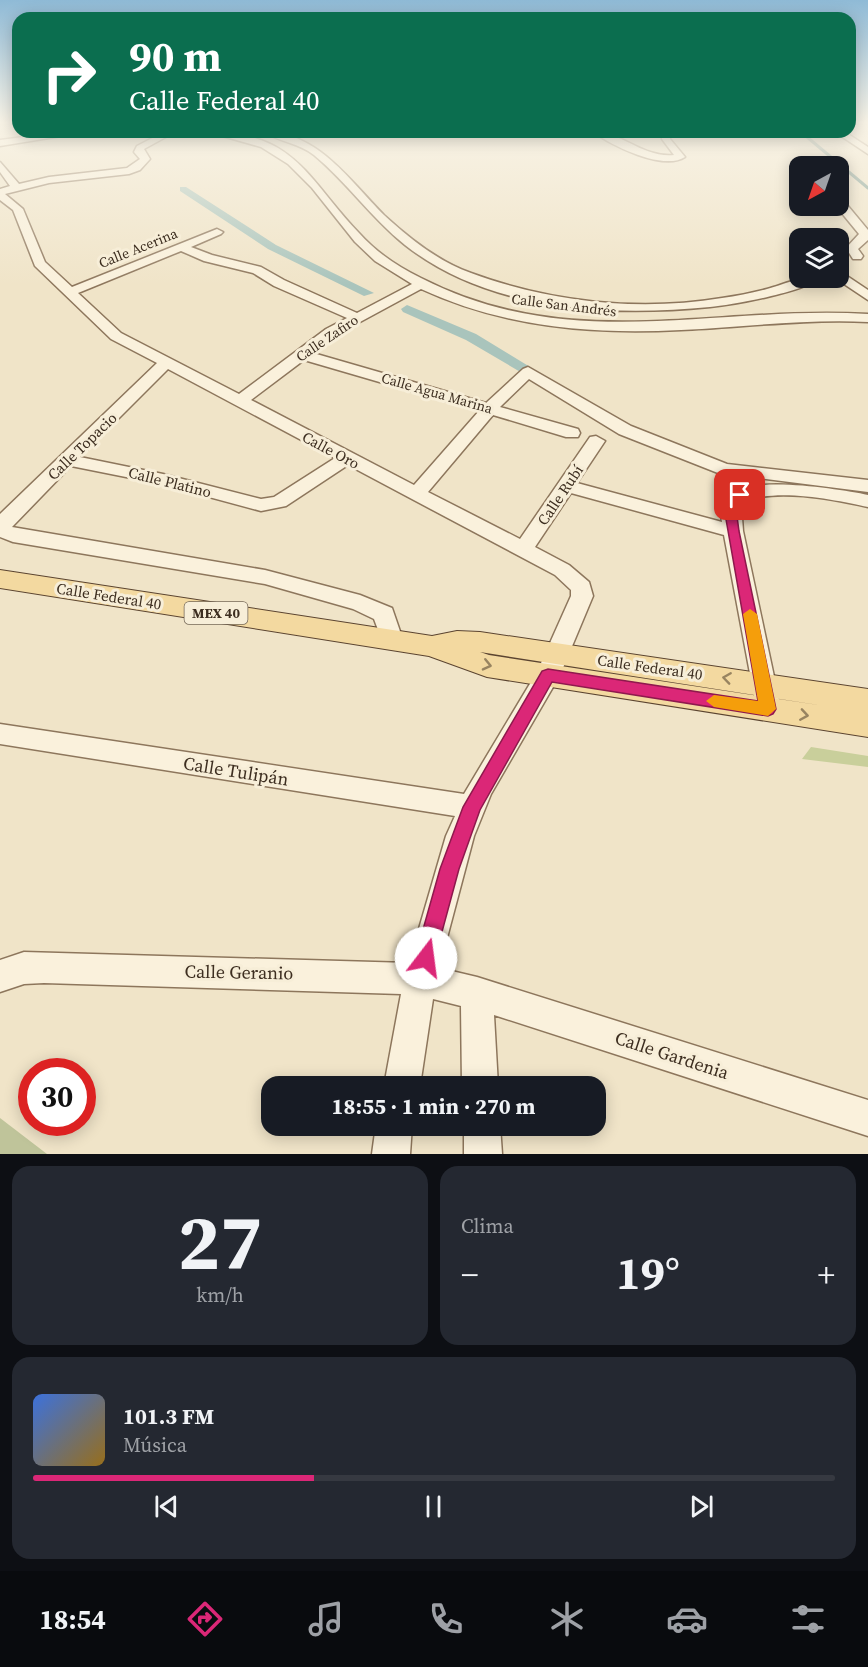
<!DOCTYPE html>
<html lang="es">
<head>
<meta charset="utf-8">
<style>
  :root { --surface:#171b24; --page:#242831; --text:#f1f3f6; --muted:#9ea1a6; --line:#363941; --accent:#db2777 }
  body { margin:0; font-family:"Source Serif 4",serif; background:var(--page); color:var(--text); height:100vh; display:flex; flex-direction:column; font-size:22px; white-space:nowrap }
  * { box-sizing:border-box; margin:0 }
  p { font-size:20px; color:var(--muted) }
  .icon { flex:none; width:33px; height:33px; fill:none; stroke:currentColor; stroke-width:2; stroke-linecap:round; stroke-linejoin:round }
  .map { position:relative; height:1154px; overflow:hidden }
  .side { display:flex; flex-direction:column; gap:12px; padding:12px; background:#0d0f14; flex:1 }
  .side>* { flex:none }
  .hud { position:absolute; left:12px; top:12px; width:844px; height:126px; border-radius:18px; box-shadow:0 3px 15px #0003; background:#0b6e4f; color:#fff; overflow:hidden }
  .needle { width:39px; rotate:220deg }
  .tools { position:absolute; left:789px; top:156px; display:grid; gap:12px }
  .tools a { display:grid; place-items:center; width:60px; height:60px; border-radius:12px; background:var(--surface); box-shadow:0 3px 15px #0003; font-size:30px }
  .speed { position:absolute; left:18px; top:1058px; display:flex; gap:12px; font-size:30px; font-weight:700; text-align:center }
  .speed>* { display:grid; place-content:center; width:78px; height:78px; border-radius:50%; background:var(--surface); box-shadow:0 3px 15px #0003; line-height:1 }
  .speed .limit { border:9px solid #d22; background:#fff; color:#111 }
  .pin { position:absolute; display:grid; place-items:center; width:51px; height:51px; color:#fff; margin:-26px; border-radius:12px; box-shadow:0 3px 9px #0006 }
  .me { position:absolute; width:66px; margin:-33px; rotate:15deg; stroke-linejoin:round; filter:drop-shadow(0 0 4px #0008) }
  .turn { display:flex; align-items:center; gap:21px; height:126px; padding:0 18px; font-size:27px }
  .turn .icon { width:78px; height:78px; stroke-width:2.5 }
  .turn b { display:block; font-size:42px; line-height:51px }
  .big { font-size:45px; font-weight:700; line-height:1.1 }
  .side .tile { flex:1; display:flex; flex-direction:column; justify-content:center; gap:9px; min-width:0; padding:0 21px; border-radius:18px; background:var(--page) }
  .side .dial { align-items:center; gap:0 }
  .dial b { font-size:78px; line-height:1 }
  .song { display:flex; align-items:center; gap:18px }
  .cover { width:72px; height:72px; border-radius:9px; background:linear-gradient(135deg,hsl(220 70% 55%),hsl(40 70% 35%)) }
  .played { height:6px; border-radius:3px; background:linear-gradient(90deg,var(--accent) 35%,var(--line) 35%) }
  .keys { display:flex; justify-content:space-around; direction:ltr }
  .heat { display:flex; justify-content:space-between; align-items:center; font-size:33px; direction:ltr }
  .side .tiles { flex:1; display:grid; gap:12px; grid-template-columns:1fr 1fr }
  .tile:last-child { grid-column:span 2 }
  .trip { position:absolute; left:261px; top:1076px; width:345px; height:60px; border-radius:18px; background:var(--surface); box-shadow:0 3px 15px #0003; font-weight:700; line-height:60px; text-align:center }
  .dock { display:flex; height:96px; justify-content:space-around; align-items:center; background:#090b0e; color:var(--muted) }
  .dock .icon { width:42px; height:42px }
  .dock .active { color:var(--accent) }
  .dock b { font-size:27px; color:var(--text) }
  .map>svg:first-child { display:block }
  .green { fill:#c9cf9b }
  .cemetery { fill:#bfc49a }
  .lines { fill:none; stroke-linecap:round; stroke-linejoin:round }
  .stream { stroke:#6f938a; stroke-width:3 }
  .canal { fill:#a9c4bc; fill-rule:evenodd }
  .minor-casing { stroke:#8d765c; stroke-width:3 }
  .major-casing { stroke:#5b4430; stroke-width:2 }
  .minor { fill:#faf1dc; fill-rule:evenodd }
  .major { fill:#f3d9a0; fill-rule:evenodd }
  .oneway { stroke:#988460 }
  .route { fill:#db2777; stroke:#8e194d; stroke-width:1.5 }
  .slow { fill:#f59e0b }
  .labels { text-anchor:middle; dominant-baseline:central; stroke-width:6; stroke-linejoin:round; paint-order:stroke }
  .far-street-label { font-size:14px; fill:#3d2e20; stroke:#f7eed8 }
  .shield { fill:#f7eed8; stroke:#756857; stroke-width:1.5 }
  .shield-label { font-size:14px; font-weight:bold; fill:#3d2e20 }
  .street-label { font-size:15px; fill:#3d2e20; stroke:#f7eed8 }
  .near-street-label { font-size:18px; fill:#3d2e20; stroke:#f7eed8 }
</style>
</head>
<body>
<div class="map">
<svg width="868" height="1154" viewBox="0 0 868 1154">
  <rect width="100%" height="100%" fill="#f0e4c8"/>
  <path class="green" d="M811,747l57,9v11l-66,-8z"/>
  <path class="cemetery" d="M0,1118l47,36h-47z"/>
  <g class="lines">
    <path class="stream" d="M801,132l67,56"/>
    <path class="canal" d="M180,187h6l90,58 98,48 -10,3 -96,-47 -88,-58z
      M407,305l69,29 77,47 -2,3h-10l-75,-44 -63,-28 -2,-3z"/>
    <g class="minor-casing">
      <path id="minor" d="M63,132h23l-86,14v-6z
        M164,132h11l-31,17 6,10 -10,11 -11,4 -80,9 -44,11 18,15 22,53 27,25 145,-58 6,3 -2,2 -30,13 21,8 49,12 23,13 73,33 55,-29 -37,-23 -20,-19 -43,-54 -24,-24 -27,-17 -53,-15c88,0 99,47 151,101 17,19 39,34 62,45 150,77 291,27 447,36v8c-63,-3 -124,5 -187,8 -89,5 -178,-3 -260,-41l-85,46 -23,18 173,50 37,-34 5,-2 103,59 96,38 141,16v12l-150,-19 -99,-39 -90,-55 -29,28 78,22 2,4 -2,4h-12l-73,-22 -65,77 92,47 70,-102 6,-1 9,5 -28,42 145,39c-2,-10 -2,-20 6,-27 24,-20 110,-6 140,0v12c-32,-7 -98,-21 -127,-3l2,27 36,169 -3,7 -9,3 -9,-3 -3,-7 -31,-165 -153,-42 -36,54 34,18 20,17 4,14 -33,79 -69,119 -17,42 -35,132 38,9 391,123v36l-374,-121 4,71h-36l-1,-80 -28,-7 -13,87h-36l17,-92 -357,-11 -20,1 -24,8v-32l24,-8 385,11 37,-127 9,-20 -455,-72v-20l464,70 73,-122 34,-76v-6l-16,-15 -207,-110 -62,41 -25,5 -100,-27 -90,-18 -59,61 253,43 95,25 32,13 11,32 -3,6 -8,2 -8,-2 -10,-27 -21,-10 -88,-25 -252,-42 -13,-5v-23l157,-151 -46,-24 -76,-73 -22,-56 -13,-10v-11l10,-3 -10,-14v-10l19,22 30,-7 78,-9 13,-9 -6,-7 3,-6zM181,251l23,10 49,12 21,13 73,32 -21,11 -87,65 -118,-61 -43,-40zM304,360l175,51 -65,74 -163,-85zM168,369l167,89 -61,39 -13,2 -98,-25 -83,-17z
        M265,132c53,0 85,49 119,83 25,23 55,47 87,58 79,29 167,39 251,25 15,-2 30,-5 45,-9 18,-5 33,-13 52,-11 -14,14 -87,27 -109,29 -102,10 -221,4 -305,-62 -34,-27 -58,-63 -91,-90 -15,-12 -35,-13 -49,-23z
        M594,132c28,0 49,26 80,23l-12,-16v-7h8v7l15,18c-21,14 -74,-11 -91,-25z
        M835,132h10l23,15v7z
        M839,199l4,1 25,30v10l-10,9 5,7 -2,3h-8l-7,-11 13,-14 -23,-28z
        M838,270l30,20v10l-33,-22h3z
        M376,1125h36l-2,29h-38z
        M464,1125h36l2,29h-38z"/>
    </g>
    <g class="major-casing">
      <path id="major" d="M0,570l432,66 25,-5 23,1 388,57v48l-381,-60 -58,-21 -429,-68zM480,652l345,54 -336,-51z"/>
    </g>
    <use href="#minor" class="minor"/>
    <use href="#major" class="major"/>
  </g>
  <defs><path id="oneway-chevron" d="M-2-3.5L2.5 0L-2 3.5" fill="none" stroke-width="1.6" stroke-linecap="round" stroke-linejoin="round" transform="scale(1.5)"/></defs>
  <g class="oneway">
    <use href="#oneway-chevron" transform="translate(487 665) rotate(13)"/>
    <use href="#oneway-chevron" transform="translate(727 678) rotate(-172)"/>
    <use href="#oneway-chevron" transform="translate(804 715) rotate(9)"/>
  </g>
  <linearGradient id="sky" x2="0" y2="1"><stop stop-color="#8fbad6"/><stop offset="0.43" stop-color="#f8f3e6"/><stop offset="1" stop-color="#f8f3e6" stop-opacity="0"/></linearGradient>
  <rect width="868" height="285" fill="url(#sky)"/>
  <path class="route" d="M740,492l6,3 -10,14 3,22 37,178 -3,5 -5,2 -216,-34 -72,128 -21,59 -26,96 -7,3 -8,-3 -3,-7 25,-89 23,-62 79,-136 6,-2 210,32 -34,-193 11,-15z"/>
  <path class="slow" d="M750,609l7,5 19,95 -8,7 -54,-9 -8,-6 8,-6 44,6 -15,-87z"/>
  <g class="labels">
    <g class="far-street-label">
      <text transform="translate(138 248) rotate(-22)">Calle Acerina</text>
      <text transform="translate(564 305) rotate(7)">Calle San Andrés</text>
      <text transform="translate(327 338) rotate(-34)">Calle Zafiro</text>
      <text transform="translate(437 393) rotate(16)">Calle Agua Marina</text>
    </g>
    <rect class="shield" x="184.5" y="602" width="63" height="22" rx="4.5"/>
    <g class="shield-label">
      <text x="216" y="613">MEX 40</text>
    </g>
    <g class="street-label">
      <text transform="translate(82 446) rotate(-44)">Calle Topacio</text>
      <text transform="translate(331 450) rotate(28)">Calle Oro</text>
      <text transform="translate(170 482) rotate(14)">Calle Platino</text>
      <text transform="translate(560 495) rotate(-56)">Calle Rubí</text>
      <text transform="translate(109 596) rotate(9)">Calle Federal 40</text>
      <text transform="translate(650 667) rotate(8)">Calle Federal 40</text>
    </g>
    <g class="near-street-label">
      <text transform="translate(236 771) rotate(9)">Calle Tulipán</text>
      <text transform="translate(239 972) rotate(1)">Calle Geranio</text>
      <text transform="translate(672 1055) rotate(18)">Calle Gardenia</text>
    </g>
  </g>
</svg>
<div class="tools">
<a><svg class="needle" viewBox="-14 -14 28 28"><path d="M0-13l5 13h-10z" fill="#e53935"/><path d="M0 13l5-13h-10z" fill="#9ea1a6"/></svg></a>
<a><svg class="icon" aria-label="layers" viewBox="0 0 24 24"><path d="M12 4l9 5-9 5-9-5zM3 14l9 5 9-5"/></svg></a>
</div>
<div class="speed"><div class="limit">30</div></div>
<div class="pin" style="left:740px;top:495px;background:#d93025"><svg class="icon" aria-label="arrive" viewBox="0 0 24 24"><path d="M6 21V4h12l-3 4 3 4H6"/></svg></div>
<svg class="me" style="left:426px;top:958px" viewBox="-20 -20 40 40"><circle r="19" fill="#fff"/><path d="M0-13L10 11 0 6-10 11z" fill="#db2777"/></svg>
<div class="trip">18:55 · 1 min · 270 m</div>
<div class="hud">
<div class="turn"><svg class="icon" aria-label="right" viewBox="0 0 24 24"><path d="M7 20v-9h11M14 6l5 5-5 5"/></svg><div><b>90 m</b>Calle Federal 40</div></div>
</div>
</div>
<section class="side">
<div class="tiles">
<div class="tile dial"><b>27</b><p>km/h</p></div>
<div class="tile"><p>Clima</p>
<div class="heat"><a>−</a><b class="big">19°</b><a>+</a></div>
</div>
<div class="tile">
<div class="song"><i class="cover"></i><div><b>101.3 FM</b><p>Música</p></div></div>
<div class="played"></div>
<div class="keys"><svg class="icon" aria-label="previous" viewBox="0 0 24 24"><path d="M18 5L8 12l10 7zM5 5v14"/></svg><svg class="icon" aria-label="pause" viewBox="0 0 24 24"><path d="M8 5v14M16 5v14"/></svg><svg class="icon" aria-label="next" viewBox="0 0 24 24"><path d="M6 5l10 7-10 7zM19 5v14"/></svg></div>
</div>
</div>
</section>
<nav class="dock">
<b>18:54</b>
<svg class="icon active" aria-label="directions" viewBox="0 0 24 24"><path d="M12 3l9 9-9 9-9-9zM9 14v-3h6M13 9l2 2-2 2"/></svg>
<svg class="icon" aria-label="music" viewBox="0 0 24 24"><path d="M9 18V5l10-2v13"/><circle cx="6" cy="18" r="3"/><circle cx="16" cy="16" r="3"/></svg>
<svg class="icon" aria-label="phone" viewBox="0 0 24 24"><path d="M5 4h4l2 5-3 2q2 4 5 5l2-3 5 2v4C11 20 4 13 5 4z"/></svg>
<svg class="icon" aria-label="climate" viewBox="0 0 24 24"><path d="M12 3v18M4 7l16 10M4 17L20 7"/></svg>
<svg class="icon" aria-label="car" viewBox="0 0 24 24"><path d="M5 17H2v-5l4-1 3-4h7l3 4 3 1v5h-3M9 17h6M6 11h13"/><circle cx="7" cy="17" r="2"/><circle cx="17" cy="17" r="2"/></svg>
<svg class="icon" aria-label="filters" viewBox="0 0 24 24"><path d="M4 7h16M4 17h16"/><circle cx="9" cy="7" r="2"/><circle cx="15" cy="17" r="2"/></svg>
</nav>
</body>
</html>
